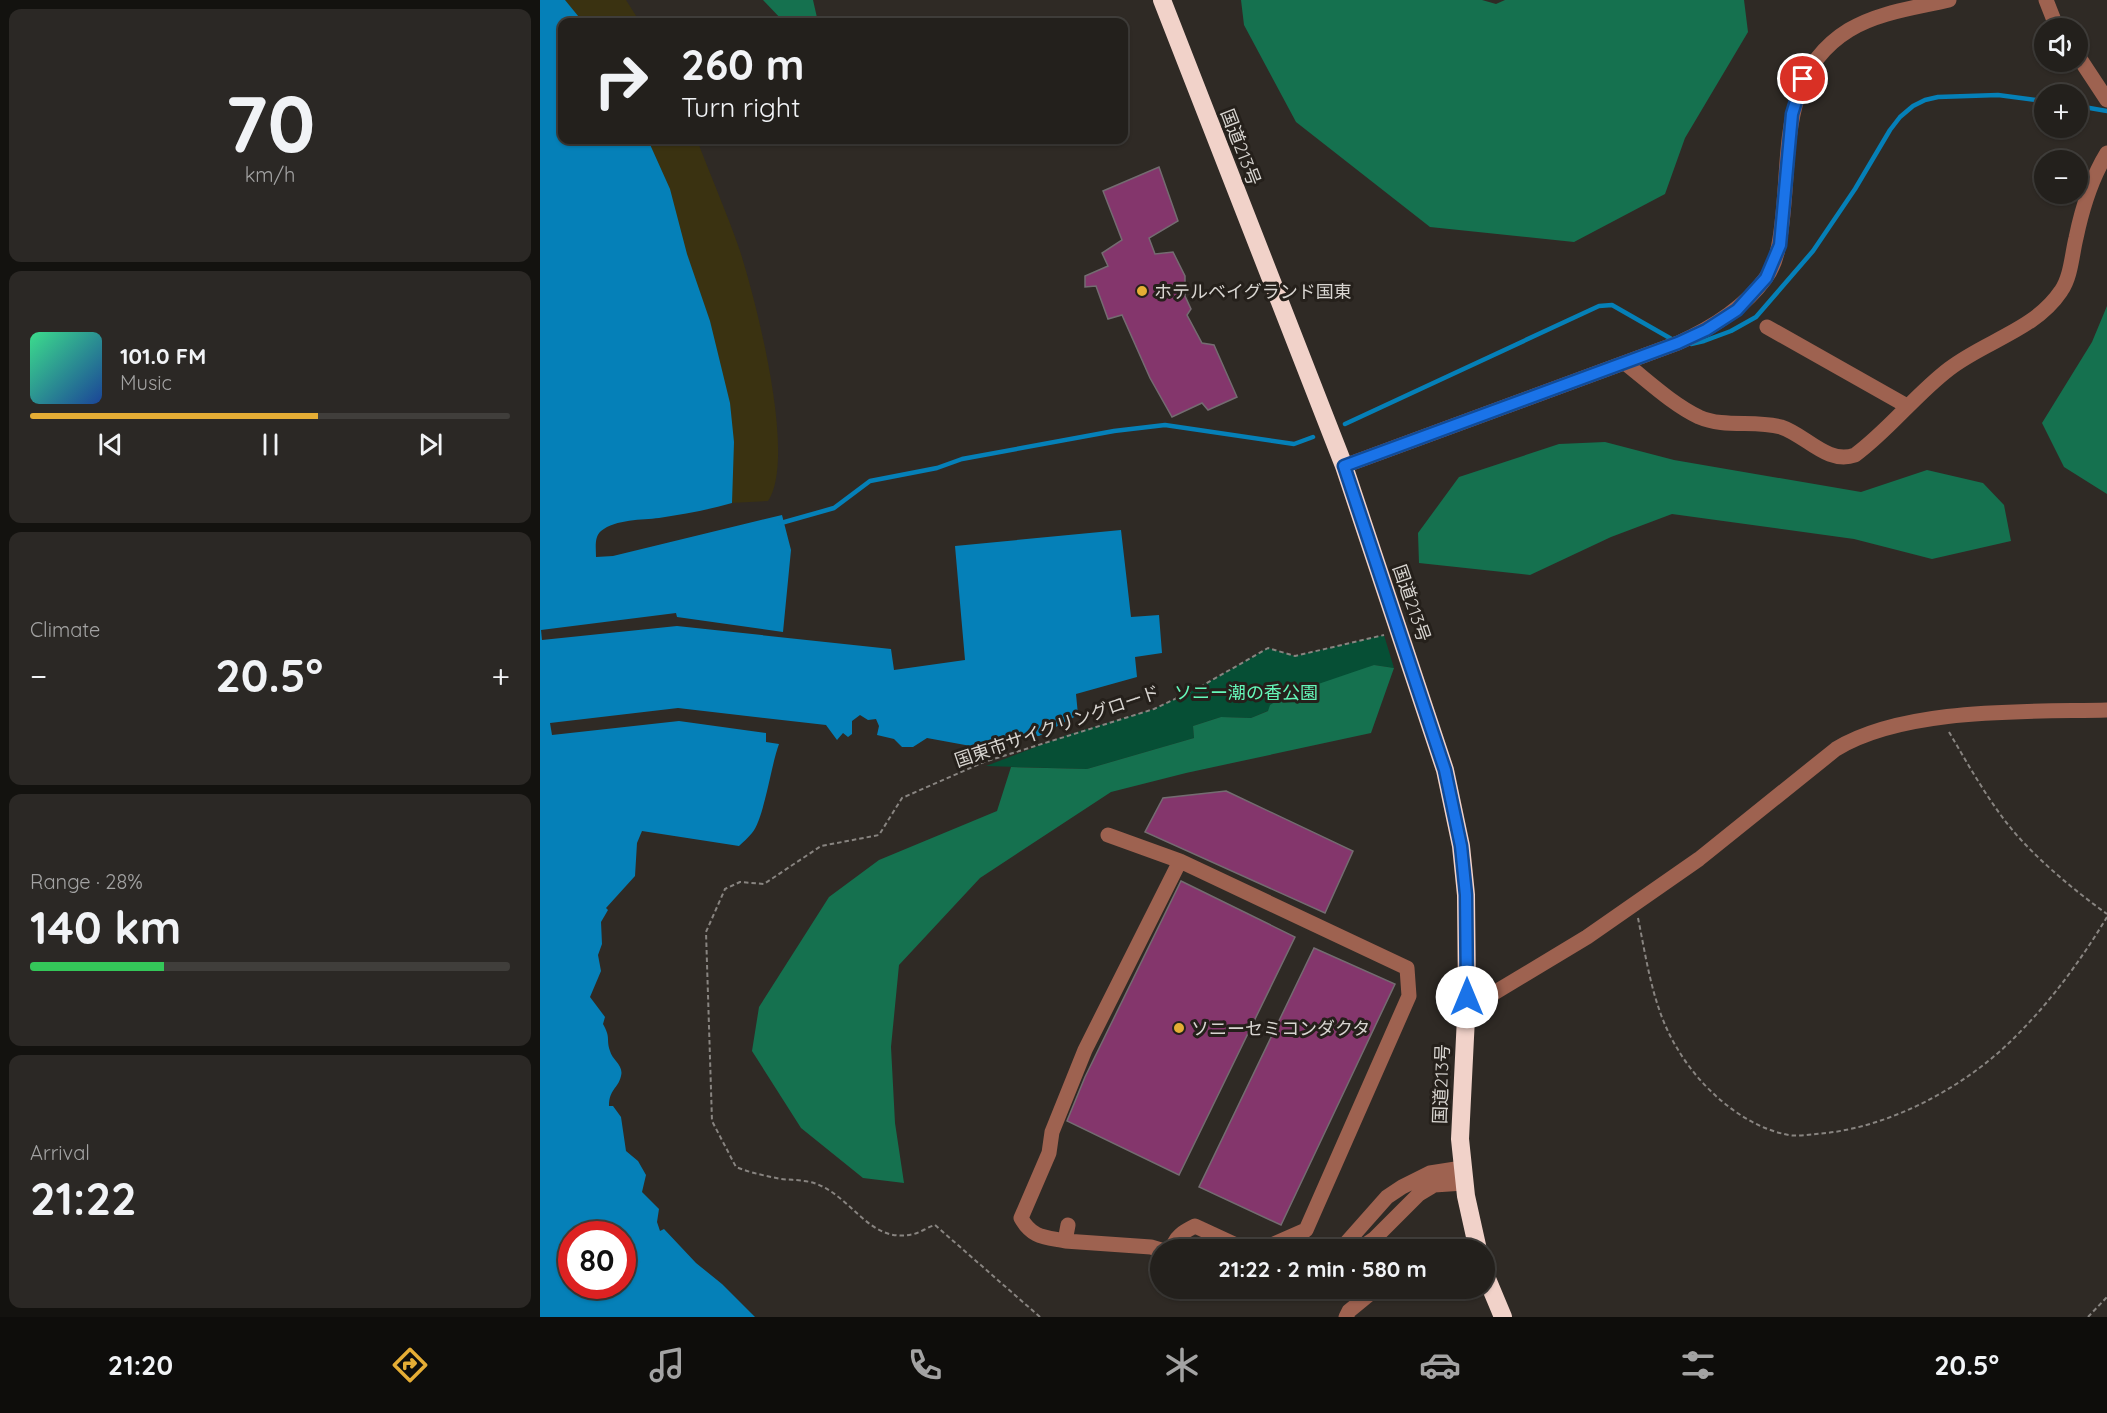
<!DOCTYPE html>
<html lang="en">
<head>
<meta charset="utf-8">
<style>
  :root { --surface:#23201c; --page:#2b2825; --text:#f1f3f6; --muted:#a3a3a3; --line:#403e3b; --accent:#e5ad35 }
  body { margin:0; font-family:Quicksand,"Noto Sans JP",sans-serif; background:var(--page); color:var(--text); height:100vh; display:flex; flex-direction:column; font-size:22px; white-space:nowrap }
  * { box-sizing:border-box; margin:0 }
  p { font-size:20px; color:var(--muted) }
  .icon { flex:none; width:33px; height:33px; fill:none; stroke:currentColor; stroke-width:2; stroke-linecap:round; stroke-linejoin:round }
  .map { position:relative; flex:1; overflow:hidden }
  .drawer { display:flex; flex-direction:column; gap:9px; padding:9px; background:#13120f; width:540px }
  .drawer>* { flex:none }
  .top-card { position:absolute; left:18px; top:18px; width:570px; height:126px; border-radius:12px; box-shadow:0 2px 4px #0004,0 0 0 2px var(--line); background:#23201c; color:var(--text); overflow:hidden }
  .tools { position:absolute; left:1494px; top:18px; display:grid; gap:12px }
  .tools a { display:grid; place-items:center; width:54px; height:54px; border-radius:50%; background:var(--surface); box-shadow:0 2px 4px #0004,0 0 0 2px var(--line); font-size:30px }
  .speed { position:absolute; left:18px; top:1221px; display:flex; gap:12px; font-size:30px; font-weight:700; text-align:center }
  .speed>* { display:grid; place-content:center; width:78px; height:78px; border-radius:50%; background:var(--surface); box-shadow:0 2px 4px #0004,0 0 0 2px var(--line); line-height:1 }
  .speed .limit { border:9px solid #d22; background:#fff; color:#111 }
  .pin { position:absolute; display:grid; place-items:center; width:51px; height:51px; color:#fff; margin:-26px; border:3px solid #fff; border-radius:50%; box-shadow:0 2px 6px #0007 }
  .me { position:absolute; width:66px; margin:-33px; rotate:0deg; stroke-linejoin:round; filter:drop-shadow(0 0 4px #0008) }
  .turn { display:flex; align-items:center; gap:21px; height:126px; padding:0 24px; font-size:27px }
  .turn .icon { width:78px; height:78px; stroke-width:2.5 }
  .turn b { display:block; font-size:42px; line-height:51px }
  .big { font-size:45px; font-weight:700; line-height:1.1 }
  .drawer .widget { flex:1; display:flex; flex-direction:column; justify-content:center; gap:9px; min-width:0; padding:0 21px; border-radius:12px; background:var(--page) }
  .drawer .dial { align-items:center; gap:0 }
  .dial b { font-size:78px; line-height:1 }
  .song { display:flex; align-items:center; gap:18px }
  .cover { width:72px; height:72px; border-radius:9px; background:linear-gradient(135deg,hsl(150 70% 55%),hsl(220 70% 35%)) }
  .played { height:6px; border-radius:3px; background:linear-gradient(90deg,var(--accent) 60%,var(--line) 60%) }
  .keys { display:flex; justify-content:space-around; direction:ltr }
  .heat { display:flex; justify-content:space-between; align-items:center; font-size:33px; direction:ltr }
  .charge { height:9px; border-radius:4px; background:linear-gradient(90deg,#34c759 28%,var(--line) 0) }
  .trip { position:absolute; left:610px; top:1239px; width:345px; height:60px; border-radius:30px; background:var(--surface); box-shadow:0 2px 4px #0004,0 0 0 2px var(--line); font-weight:700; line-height:60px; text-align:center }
  .tab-bar { display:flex; height:96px; justify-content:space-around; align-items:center; background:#0e0d0b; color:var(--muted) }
  .tab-bar .icon { width:42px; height:42px }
  .tab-bar .active { color:var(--accent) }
  .tab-bar b { font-size:27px; color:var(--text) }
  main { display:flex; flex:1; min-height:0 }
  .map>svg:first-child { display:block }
  .green { fill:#064f35 }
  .forest { fill:#15714f }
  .sand { fill:#3a3211 }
  .water { fill:#0580b8; fill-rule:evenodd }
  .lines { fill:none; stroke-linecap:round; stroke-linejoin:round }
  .stream { stroke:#0580b8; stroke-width:4.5 }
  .building { fill:#84366c; stroke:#746c71; stroke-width:1.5 }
  .path { stroke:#888480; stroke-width:2; stroke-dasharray:4.5 3; stroke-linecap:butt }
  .minor { stroke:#9e6250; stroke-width:15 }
  .highway { stroke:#f1d2c9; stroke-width:18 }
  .route-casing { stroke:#114b97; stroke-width:15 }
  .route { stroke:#1a73e8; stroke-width:10 }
  .poi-dot { fill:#e5ad35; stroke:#25201b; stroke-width:2 }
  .labels { text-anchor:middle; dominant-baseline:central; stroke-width:6; stroke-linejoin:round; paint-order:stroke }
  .street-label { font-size:18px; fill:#d8d5d1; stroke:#25201b }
  .poi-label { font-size:18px; fill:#d8d5d1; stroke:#25201b; text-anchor:start }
  .park-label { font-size:18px; fill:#65f7b9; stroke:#25201b }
</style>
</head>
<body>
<main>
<section class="drawer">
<div class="widget dial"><b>70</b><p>km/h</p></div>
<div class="widget">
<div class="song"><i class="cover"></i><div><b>101.0 FM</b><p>Music</p></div></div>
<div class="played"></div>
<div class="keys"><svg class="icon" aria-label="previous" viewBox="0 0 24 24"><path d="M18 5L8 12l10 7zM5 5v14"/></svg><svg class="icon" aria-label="pause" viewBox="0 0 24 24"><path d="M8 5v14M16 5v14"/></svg><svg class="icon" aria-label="next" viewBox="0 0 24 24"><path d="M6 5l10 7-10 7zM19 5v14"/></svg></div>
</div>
<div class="widget"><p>Climate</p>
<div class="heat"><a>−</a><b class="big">20.5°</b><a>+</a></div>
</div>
<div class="widget"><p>Range · 28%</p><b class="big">140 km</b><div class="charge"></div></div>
<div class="widget"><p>Arrival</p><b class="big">21:22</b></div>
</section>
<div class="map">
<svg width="1567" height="1317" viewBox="0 0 1567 1317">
  <rect width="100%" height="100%" fill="#2f2a25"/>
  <path class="green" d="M844,635l10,33 -20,-3 -123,53 -30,-1 -28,9 1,12 -107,31 -101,-3 81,-31 87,-26 46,-22 68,-39 27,8z"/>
  <path class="forest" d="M223,0h50l5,22h-34z
    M701,0h241l14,4 9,-4h239l4,32 -63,106 -20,56 -91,48 -144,-15 -134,-105 -52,-97z
    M1567,306v188l-43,-27 -22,-44 50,-81z
    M1065,442l69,18 187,32 66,-22 56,13 21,22 7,36 -79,18 -78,-20 -182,-25 -61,23 -81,38 -111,-12 -1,-30 41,-56 100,-33z
    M834,665l20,3 -23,65 -185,40 -75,19 -131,86 -81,87 -8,82 4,76 9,60 -41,-5 -62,-50 -49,-77 7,-44 70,-110 50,-37 118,-49 14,-44 76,2 107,-31 -1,-12 28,-9 30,1 17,-7 2,-6 16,-10z"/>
  <path class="sand" d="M0,0h86l14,22h-78z
    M80,140h77c14,37 30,73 43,111 16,50 57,207 28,250l-57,3z"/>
  <path class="water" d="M0,0h25l18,22h-21v118h86l22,49 17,65 23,67 20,82 4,39 -2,61c-24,7 -48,11 -73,15 -17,2 -43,1 -58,13 -7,6 -5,17 -5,26l17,-1 169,-41 9,35 -8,82 -106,-15 -1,-4 -135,17 1,10 135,-14 214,23 3,21 71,-10 -10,-114 166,-16 10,87 28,-2 3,38 -27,4 2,20 -61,17 2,21 -39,21 -9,-1 -24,9 -19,5 -60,-11 -14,9h-11l-8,-8 -17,-4 2,-9 -3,-7 -8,1 -8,-5 -8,6v13l-4,3 -5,-4 -6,7 -11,-15 -148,-17 -128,15 2,12 127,-14 87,12v9l13,2c-8,21 -15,75 -27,89 -4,5 -9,9 -13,13l-97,-15 -5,12 -2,33 -29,32 2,2 -7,12 1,22 -4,11 3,16 -11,26 15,20 -2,7c8,14 3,15 7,27 2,9 14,14 11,25 -3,13 -12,13 -12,30h4l8,11 5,34 12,10 8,14 -4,17 17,17 -2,13 3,9 4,-2 32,34 26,21 33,33h-215zM32,1234h50v52h-50z"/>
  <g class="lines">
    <path class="stream" d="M1538,106l29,5
      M1151,344l13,-3 27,-10 25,-14 57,-66 42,-62 35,-59 10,-13 13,-11 12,-6 13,-3 60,-2 46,6
      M805,424l254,-118 13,-1 63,36
      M241,523l53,-15 36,-27 67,-13 25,-9 152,-28 51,-6 129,19 19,-7"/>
  </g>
  <path class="building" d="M619,167l19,54 -29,17 6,16 18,-2 12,24v20l6,13 -4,6 15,28 12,2 23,52 -29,13 -6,-7 -30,14 -22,-39 -28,-63 -14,4 -12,-33 -11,1v-11l23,-10 -6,-13 20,-13 -19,-49z
    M686,791l127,60 -28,62 -180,-81 18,-34z
    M641,881l114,56 -116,238 -112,-54 18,-44z
    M774,948l81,36 -114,241 -82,-38z"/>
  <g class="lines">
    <path class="path" d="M1409,732c20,34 40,70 65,100 27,31 60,58 93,82
      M1098,918c9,44 15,91 39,130 22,38 63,76 107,86 10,3 22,1 32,0 72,-5 150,-47 200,-98 36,-36 65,-76 91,-119
      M500,1317l-105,-92c-7,2 -14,7 -21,9 -45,11 -61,-38 -100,-51 -10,-3 -22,-3 -33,-4 -15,-3 -30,-6 -45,-12l-24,-46 -6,-189 19,-43 15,-7 24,2 57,-38 58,-11 23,-37 82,-36 170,-53 46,-22 68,-39 27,8 89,-21
      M1548,1317l19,-20"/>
    <path class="minor" d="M1506,0l11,28
      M1538,56l29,44
      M1227,327l140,79
      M1085,363c23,18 47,41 74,54 25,11 55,3 82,10 25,8 46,38 74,28 34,-25 60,-60 94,-86 36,-28 86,-39 112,-78 10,-14 11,-37 15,-53 6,-29 15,-59 31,-85
      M804,466l334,-123c34,-15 65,-34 87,-64 12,-15 15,-38 17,-56 9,-70 -3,-150 67,-193 30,-18 66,-22 100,-30
      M568,835l72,26 227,107 2,28 -103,234 -46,20
      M927,997l17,2 103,-62 112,-78 137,-110c69,-42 191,-37 271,-39
      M528,1225l-3,16 86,6 10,3
      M525,1241c-20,-4 -33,-3 -44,-23l28,-65 3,-21 33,-82 95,-189
      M633,1250c0,-13 12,-19 22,-24l52,24
      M800,1250l47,-53 15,-10 28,-14 32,-5
      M818,1250l16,-11 45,-45 15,-9 30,-2
      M676,1288l7,2 37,-2
      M806,1317l3,-6 28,-23"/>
    <path class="highway" d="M622,0l182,466 101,304 16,76 5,49 1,102 -7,142 6,57 12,54
      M945,1274l18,43"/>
  </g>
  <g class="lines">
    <g class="route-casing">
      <path id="route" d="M927,997l-1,-102 -5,-49 -16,-76 -101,-304 334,-123 28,-13 31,-20 29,-32 14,-33 12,-131 11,-35"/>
    </g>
    <use href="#route" class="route"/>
  </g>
  <g class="poi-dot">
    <circle cx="602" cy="291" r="6"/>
    <circle cx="639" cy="1028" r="6"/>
  </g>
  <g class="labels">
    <g class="street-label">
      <text transform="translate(701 147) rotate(69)">国道213号</text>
      <text transform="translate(872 603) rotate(71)">国道213号</text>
      <text transform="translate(517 726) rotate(-19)">国東市サイクリングロード</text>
      <text transform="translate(901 1084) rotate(-88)">国道213号</text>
    </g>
    <g class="poi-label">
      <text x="614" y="291">ホテルベイグランド国東</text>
      <text x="651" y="1028">ソニーセミコンダクタ</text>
    </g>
    <g class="park-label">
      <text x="706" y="692">ソニー潮の香公園</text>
    </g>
  </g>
</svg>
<div class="tools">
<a><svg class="icon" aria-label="sound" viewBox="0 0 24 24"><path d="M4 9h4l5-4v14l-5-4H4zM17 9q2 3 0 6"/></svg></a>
<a>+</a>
<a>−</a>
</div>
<div class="speed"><div class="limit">80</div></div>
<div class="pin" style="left:1263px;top:79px;background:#d93025"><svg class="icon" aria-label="arrive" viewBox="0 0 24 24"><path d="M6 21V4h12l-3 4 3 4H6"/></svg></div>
<svg class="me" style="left:927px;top:997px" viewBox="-20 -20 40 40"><circle r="19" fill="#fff"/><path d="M0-13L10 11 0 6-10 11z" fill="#1a73e8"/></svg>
<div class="trip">21:22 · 2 min · 580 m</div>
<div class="top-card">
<div class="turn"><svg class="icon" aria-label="right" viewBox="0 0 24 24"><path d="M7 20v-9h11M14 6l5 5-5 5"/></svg><div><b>260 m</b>Turn right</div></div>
</div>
</div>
</main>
<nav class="tab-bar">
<b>21:20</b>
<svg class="icon active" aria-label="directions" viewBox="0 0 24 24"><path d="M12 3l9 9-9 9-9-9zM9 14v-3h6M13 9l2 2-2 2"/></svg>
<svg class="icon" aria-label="music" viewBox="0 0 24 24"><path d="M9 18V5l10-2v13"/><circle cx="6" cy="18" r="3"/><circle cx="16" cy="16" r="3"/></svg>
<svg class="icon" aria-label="phone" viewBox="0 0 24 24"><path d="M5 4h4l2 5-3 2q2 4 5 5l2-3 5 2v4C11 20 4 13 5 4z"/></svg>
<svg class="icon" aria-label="climate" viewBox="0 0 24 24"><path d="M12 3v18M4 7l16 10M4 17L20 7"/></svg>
<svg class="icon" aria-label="car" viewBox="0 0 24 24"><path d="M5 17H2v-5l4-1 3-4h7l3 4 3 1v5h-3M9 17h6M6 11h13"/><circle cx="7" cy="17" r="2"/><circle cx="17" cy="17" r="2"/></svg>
<svg class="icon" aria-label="filters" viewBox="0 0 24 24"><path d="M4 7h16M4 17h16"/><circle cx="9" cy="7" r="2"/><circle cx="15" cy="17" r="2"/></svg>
<b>20.5°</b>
</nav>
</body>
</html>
